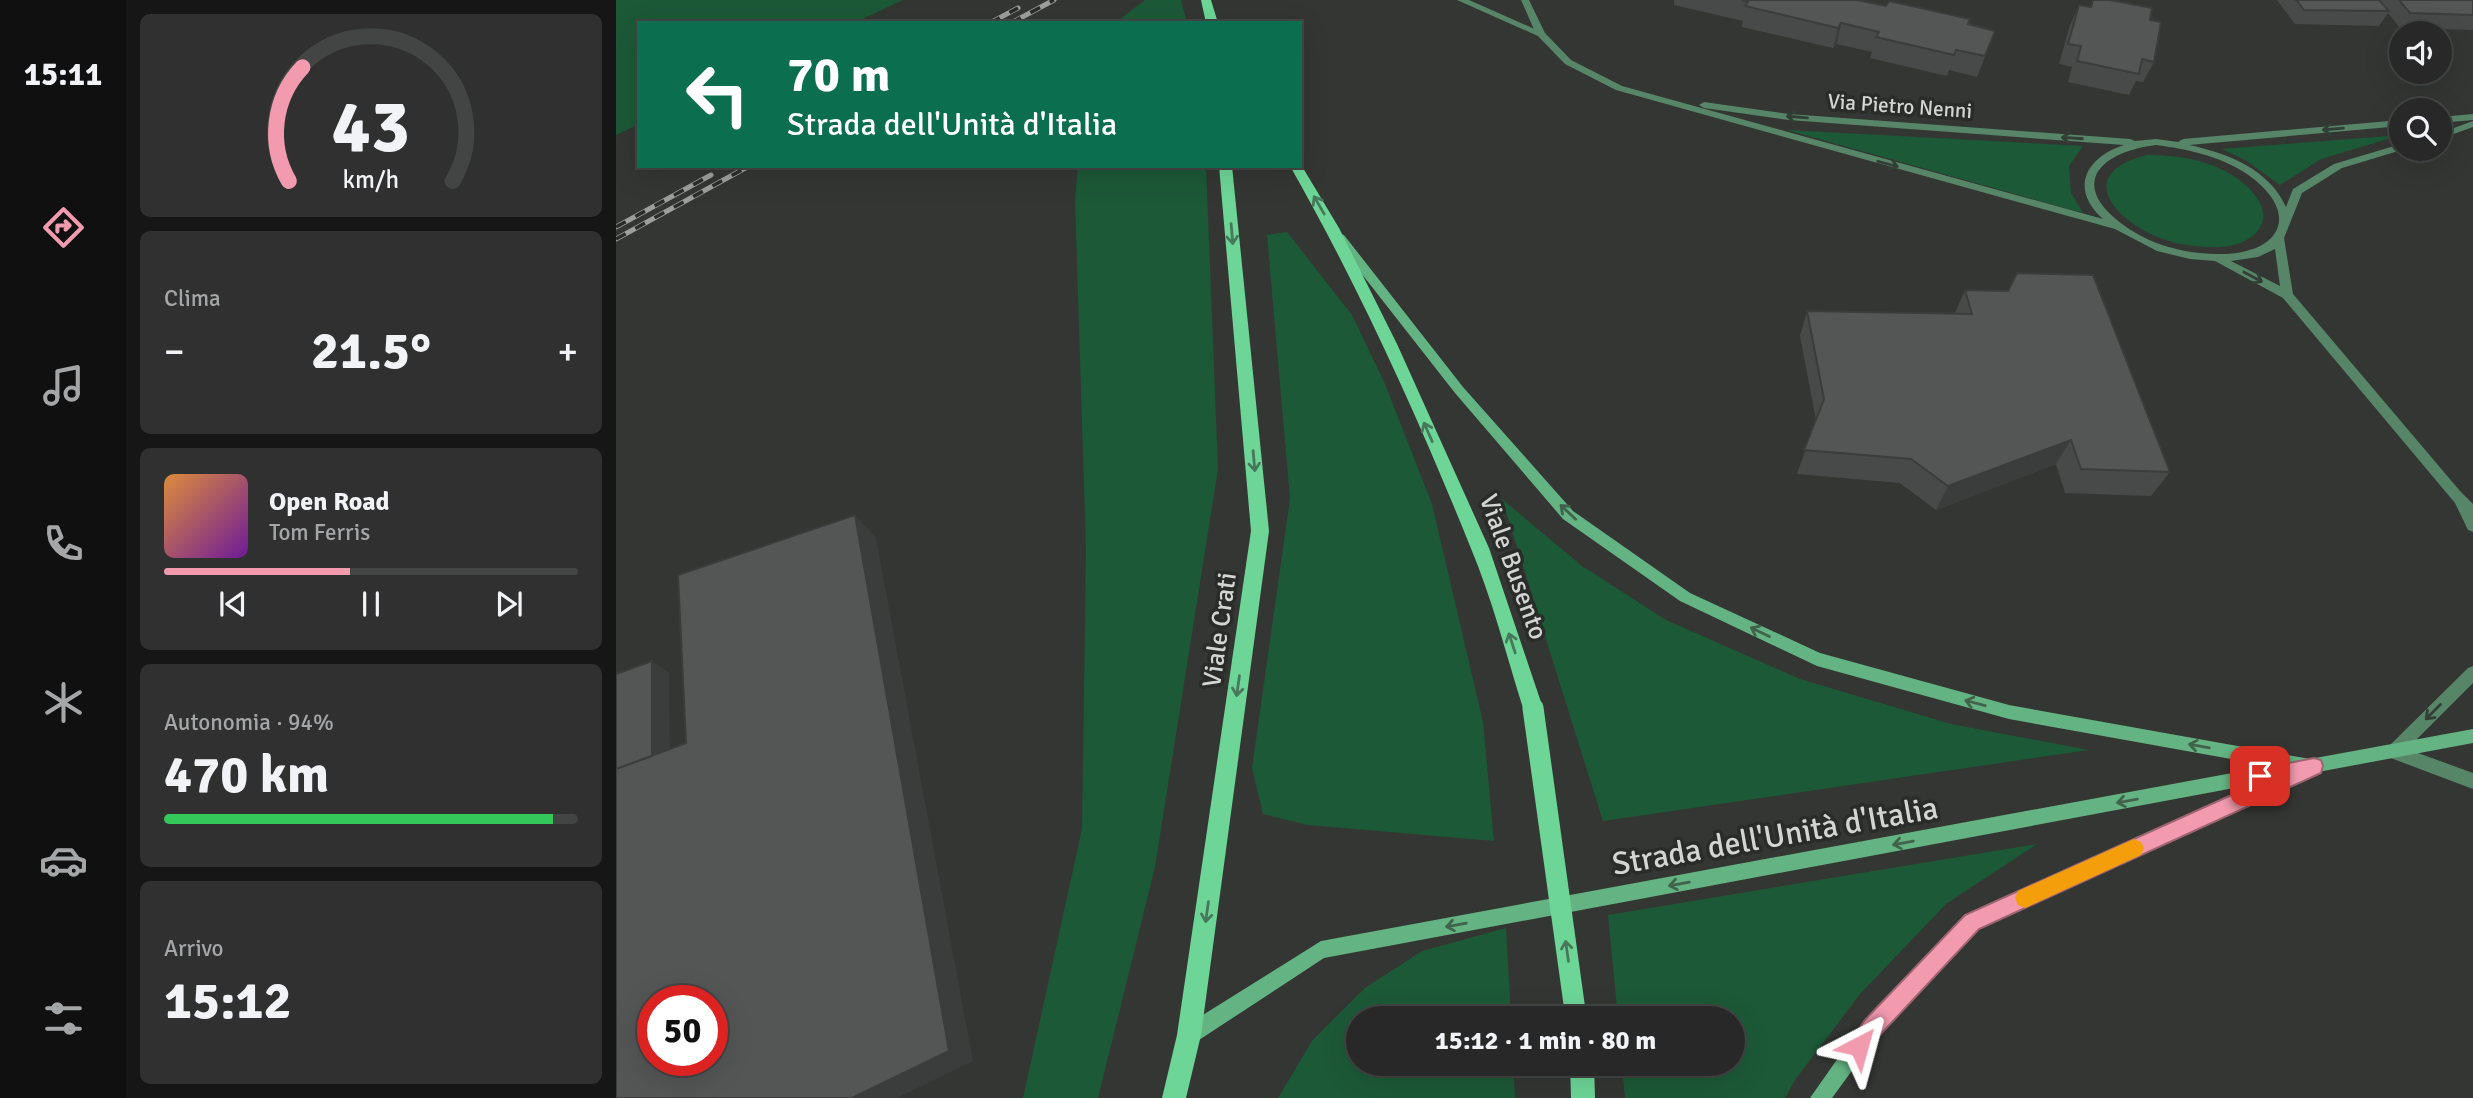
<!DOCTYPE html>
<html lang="it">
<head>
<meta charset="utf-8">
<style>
  :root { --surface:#272827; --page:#2f302f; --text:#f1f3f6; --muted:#a4a6a7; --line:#434444; --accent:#f29aae }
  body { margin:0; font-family:Signika,sans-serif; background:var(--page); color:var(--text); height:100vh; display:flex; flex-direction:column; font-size:26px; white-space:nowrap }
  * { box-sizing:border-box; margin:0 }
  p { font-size:23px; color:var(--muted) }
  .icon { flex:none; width:38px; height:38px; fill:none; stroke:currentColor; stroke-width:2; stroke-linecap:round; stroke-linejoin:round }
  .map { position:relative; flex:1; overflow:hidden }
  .details { display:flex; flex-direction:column; gap:14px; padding:14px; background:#151615; width:490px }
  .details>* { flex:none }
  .guide { position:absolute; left:21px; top:21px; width:665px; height:147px; border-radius:0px; box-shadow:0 7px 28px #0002,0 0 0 2px var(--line); background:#0b6e4f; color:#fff; overflow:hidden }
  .fabs { position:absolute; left:1773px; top:21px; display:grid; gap:14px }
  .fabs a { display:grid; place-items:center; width:63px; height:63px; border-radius:50%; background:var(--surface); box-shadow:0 7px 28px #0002,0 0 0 2px var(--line); font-size:35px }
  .speed { position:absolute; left:21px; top:985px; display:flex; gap:14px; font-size:35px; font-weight:700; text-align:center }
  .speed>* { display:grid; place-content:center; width:91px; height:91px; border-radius:50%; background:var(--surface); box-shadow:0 7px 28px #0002,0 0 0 2px var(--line); line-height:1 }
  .speed .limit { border:10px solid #d22; background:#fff; color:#111 }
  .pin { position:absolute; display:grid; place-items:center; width:60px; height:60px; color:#fff; margin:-30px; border-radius:14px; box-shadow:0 4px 10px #0006 }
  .me { position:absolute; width:77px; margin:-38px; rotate:39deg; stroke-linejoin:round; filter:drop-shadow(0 0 5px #0008) }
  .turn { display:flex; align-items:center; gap:24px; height:147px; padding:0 35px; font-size:32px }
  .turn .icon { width:91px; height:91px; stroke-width:2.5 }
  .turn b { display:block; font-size:49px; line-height:60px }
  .big { font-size:52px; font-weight:700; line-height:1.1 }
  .details .card { flex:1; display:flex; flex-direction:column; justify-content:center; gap:10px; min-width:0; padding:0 24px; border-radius:10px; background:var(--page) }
  .details .dial { align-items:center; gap:0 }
  .dial svg { height:182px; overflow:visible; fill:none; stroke:var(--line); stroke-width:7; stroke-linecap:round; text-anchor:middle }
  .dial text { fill:var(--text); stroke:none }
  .song { display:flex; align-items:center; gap:21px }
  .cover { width:84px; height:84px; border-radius:10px; background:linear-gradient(135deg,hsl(30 70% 55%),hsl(280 70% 35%)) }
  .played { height:7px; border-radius:4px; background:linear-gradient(90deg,var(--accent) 45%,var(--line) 45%) }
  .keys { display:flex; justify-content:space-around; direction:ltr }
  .heat { display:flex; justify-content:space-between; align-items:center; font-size:38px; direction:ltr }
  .charge { height:10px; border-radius:5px; background:linear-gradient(90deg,#34c759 94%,var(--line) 0) }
  .trip { position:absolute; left:730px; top:1006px; width:399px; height:70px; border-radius:35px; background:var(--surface); box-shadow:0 7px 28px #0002,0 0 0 2px var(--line); font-weight:700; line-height:70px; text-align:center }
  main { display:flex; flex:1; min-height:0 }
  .menu { display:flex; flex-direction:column; width:126px; justify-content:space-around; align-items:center; background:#101010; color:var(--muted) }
  .menu .icon { width:49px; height:49px }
  .menu .active { color:var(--accent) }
  .menu b { font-size:32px; color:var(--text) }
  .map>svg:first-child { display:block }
  .green { fill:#1c5937 }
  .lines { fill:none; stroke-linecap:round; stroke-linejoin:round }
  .lane { fill:#568667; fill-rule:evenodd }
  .street { fill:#568667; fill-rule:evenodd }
  .secondary { fill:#64b382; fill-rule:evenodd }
  .primary { fill:#6dd696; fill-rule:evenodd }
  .rail-casing { stroke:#9d9f9e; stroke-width:5 }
  .rail { stroke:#2a2c2a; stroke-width:3.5; stroke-dasharray:11; stroke-linecap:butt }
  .primary-bridge { stroke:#6dd696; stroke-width:21 }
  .wall { fill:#484a49 }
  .shaded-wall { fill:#3b3c3c }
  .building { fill:#545655; stroke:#3b3c3c; stroke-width:2; fill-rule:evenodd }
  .oneway { stroke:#333e36 }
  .oneway2 { stroke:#48785b }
  .oneway3 { stroke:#41624d }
  .route { fill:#f29aae; stroke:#9d6471; stroke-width:2 }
  .slow { fill:#f59e0b }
  .labels { text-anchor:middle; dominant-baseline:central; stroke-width:7; stroke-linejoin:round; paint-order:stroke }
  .far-street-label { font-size:21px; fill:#d3d5d4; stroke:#2a2c2a }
  .street-label { font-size:26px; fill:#d3d5d4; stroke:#2a2c2a }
  .near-street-label { font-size:32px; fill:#d3d5d4; stroke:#2a2c2a }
</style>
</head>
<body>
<main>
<nav class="menu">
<b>15:11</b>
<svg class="icon active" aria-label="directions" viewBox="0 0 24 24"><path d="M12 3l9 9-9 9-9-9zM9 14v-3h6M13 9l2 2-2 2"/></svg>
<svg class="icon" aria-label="music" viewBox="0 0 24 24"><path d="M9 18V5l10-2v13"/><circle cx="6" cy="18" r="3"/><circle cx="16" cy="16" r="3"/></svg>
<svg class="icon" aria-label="phone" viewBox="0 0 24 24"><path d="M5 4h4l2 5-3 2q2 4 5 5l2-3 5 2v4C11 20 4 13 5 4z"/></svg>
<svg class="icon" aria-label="climate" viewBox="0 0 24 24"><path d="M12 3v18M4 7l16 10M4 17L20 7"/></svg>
<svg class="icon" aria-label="car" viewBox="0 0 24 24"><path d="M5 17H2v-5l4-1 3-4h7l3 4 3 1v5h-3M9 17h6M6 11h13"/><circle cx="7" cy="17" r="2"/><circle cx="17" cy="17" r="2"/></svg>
<svg class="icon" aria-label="filters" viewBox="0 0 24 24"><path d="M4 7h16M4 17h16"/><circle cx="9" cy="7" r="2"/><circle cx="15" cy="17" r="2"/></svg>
</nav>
<section class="details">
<div class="card dial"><svg viewBox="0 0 100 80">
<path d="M14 69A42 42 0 1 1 86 69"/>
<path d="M14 69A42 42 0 0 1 20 19" stroke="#f29aae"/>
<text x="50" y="56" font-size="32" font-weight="700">43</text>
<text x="50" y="72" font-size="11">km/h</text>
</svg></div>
<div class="card"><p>Clima</p>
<div class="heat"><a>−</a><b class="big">21.5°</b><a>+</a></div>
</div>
<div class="card">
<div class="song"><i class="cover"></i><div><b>Open Road</b><p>Tom Ferris</p></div></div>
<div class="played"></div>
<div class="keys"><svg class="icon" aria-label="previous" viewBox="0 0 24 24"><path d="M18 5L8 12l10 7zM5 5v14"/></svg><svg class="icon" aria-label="pause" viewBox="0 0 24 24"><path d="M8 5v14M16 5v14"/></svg><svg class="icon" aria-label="next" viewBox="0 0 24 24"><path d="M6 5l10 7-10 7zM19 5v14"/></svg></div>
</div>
<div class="card"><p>Autonomia · 94%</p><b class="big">470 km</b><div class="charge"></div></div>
<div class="card"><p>Arrivo</p><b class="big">15:12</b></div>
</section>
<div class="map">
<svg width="1857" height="1098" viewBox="0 0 1857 1098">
  <rect width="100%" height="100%" fill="#343634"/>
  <path class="green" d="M0,0h287l-49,23h-215v101l-23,11z
    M529,0h36l6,23h-72z
    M1171,130l296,16 -14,20 2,27 12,20z
    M1785,135l-80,24 -41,26 -33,-24 -25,-12z
    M1531,155c33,0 70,6 96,28 44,36 9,68 -36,64 -16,-1 -32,-3 -47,-9 -47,-18 -86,-65 -13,-83z
    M462,166h128l12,303 -63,398 -57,231h-75l59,-269 4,-279 -11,-351z
    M671,232l65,83 33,69 47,120 51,218 11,119 -186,-16 -45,-11 -11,-46 38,-269 -23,-264z
    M886,499l80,67 84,54 134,59 151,45 138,26 -486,71z
    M1421,844l-91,60 -86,90 -65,86 -10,18h-160l-3,-34h110v-46h-114l-10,-103z
    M890,928l5,90h-153v46h155l2,34h-237l34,-57 53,-53 57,-37z"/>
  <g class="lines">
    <path class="lane" d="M841,0h12l77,34 -8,2z"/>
    <path class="street" d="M905,0h8l16,33 26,27 51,26 481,133c-34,-30 -17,-62 21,-74l-335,-25 -85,-12 -5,-3 5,-3 85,12 341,25 5,2 21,-2 22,3 5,-3 218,-19v6l-212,19c38,8 80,24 97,62l7,-18 41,-25 67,-20v5h4l-63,19 -40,25 -18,45 9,56 167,197 13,13v28l-5,-2 -13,-27 -172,-205 -68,-37 -25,-2 -33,-8 -42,-22 -499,-139 -51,-26 -29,-30zM1540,145c31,4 64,11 91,29 57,40 33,82 -32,80 -32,-1 -64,-9 -90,-28 -58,-41 -26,-74 31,-81zM1659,249l5,37 -49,-25 27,-4z
      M1857,114v6l-33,3v-6z
      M1857,121v6l-33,12v-6z
      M1857,666v17l-66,66 66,24v16l-85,-32 -2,-5 2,-5 80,-79z"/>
    <path class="secondary" d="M724,234l4,1 119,152 110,124 117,82 130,60 189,52 301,54 163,-30v14l-171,32 -2,6 -322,147 -100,107 -46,63h-22l54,-77 102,-105 295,-133 -937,175 -128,84 -7,2 -7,-2 -2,-7 2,-7 139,-87 949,-175 -261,-47 -192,-53 -137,-65 -117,-82 -108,-126 -119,-152v-6z"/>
    <path class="primary" d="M585,0h10l7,23h-12z
      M684,163l39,65 58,116 92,204 54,160 -3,6 -7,3 -7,-3 -3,-6c-17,-54 -31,-110 -53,-162 -52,-129 -111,-259 -180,-380h10z
      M603,166h13l37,365 -68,504 -15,63h-24l15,-63 74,-504z
      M954,1064h24l1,34h-24z"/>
    <g class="rail-casing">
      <path id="rail" d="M374,23l28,-15
        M395,23l43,-23
        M0,227l95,-52
        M0,239l133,-73"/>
    </g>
    <use href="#rail" class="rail"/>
    <path class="primary-bridge" d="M917,708l43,310"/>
  </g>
  <path class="wall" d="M1058,0h183l138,31 -18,46 -28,-7 -2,6 -77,-18 2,-6 -35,-8 -4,4 -91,-21 1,-6 -69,-16z
    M1477,0l57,20 4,42 -11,20 -7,-1 -7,14 -61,-13 4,-15 -13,-3 11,-39 9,-20 11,2z
    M1661,0h196v30l-73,-2 -12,-15 -9,13 -84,-2z
    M1349,290l205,182 -19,24 -86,-3 -9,-29 -120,46 -36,-27 -103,-9 19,-54 -16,-84 7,-25 148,2z"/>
  <path class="shaded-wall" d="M1225,23l-4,21 -4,4 5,-20z
    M1455,440l-15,24 -120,46 12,-24z
    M239,515l21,23 97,523 -76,37h-45z
    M36,661l17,12 1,106 -54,21z"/>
  <path class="building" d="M1125,0h116l29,6 3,-5 81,18 -2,5 27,7 -10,25 -29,-6 -2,5 -78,-18 3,-5 -38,-9 -3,5 -93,-22 3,-4z
    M1477,0h17l42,8 -2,12 11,2 -7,40 -12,-3 -3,15 -62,-13 4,-15 -13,-2 11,-39 12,2z
    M1680,0h83l10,11 -85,-1z
    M1783,0h74v15l-63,-2z
    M1401,273l76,2 77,197 -89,-3 -10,-29 -123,46 -37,-27 -107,-9 20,-51 -17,-88 165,3 -7,-24 43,1z
    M239,515l94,536 -97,47h-236v-329l70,-26 -8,-168zM37,1001h59v59h-59z
    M36,661v95l-36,13v-95z"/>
  <defs><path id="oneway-shaft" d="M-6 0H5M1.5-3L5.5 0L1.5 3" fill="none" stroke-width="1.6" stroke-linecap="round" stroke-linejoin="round" transform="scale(1.75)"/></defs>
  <g class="oneway">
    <use href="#oneway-shaft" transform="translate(1181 117) rotate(-175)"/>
    <use href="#oneway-shaft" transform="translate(1717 129) rotate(175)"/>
    <use href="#oneway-shaft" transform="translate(1456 138) rotate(-176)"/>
    <use href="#oneway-shaft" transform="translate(1272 164) rotate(15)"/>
    <use href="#oneway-shaft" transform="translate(1637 277) rotate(28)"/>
    <use href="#oneway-shaft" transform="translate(1817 712) rotate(135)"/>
  </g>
  <g class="oneway2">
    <use href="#oneway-shaft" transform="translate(703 205) rotate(-120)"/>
    <use href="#oneway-shaft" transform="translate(616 234) rotate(85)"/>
    <use href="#oneway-shaft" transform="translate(812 432) rotate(-114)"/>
    <use href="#oneway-shaft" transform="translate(638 461) rotate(85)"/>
    <use href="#oneway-shaft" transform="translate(896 643) rotate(-108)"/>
    <use href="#oneway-shaft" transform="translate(622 686) rotate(98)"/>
    <use href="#oneway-shaft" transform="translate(591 912) rotate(98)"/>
    <use href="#oneway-shaft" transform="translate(951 951) rotate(-98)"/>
  </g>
  <g class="oneway3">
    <use href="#oneway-shaft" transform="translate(952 512) rotate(-137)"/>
    <use href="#oneway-shaft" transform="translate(1144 632) rotate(-154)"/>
    <use href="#oneway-shaft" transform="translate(1359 703) rotate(-165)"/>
    <use href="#oneway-shaft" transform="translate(1583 746) rotate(-170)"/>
    <use href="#oneway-shaft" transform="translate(1511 801) rotate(170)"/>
    <use href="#oneway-shaft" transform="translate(1287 843) rotate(170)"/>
    <use href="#oneway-shaft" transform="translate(1063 884) rotate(170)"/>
    <use href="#oneway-shaft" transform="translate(840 925) rotate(170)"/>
  </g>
  <path class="route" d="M1698,758l7,2 2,6 -2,7 -342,156 -100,107 -13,17 -7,3 -8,-3 -3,-7 16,-25 101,-106 291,-131 -5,-8 3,-6z"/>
  <path class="slow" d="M1518,839l7,3 3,6 -3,7 -116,53 -7,-3 -3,-7 3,-7z"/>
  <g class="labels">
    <g class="far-street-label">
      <text transform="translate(1284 106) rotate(4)">Via Pietro Nenni</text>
    </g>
    <g class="street-label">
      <text transform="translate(897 567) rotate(70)">Viale Busento</text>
      <text transform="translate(604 630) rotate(-82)">Viale Crati</text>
    </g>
    <g class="near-street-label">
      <text transform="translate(1159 836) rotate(-10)">Strada dell'Unità d'Italia</text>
    </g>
  </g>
</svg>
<div class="fabs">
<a><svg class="icon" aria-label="sound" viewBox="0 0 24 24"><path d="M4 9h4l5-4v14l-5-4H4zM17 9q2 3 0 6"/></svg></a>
<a><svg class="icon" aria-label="search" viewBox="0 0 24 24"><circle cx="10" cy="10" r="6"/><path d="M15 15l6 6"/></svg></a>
</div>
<div class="speed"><div class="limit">50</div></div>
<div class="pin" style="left:1644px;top:776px;background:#d93025"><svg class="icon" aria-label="arrive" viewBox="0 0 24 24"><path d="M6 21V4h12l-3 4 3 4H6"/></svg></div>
<svg class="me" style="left:1243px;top:1046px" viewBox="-20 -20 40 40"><path d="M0-17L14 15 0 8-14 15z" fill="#f29aae" stroke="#fff" stroke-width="4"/></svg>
<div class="trip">15:12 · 1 min · 80 m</div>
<div class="guide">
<div class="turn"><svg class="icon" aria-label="left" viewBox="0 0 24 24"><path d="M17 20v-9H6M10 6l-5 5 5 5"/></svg><div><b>70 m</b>Strada dell'Unità d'Italia</div></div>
</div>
</div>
</main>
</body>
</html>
